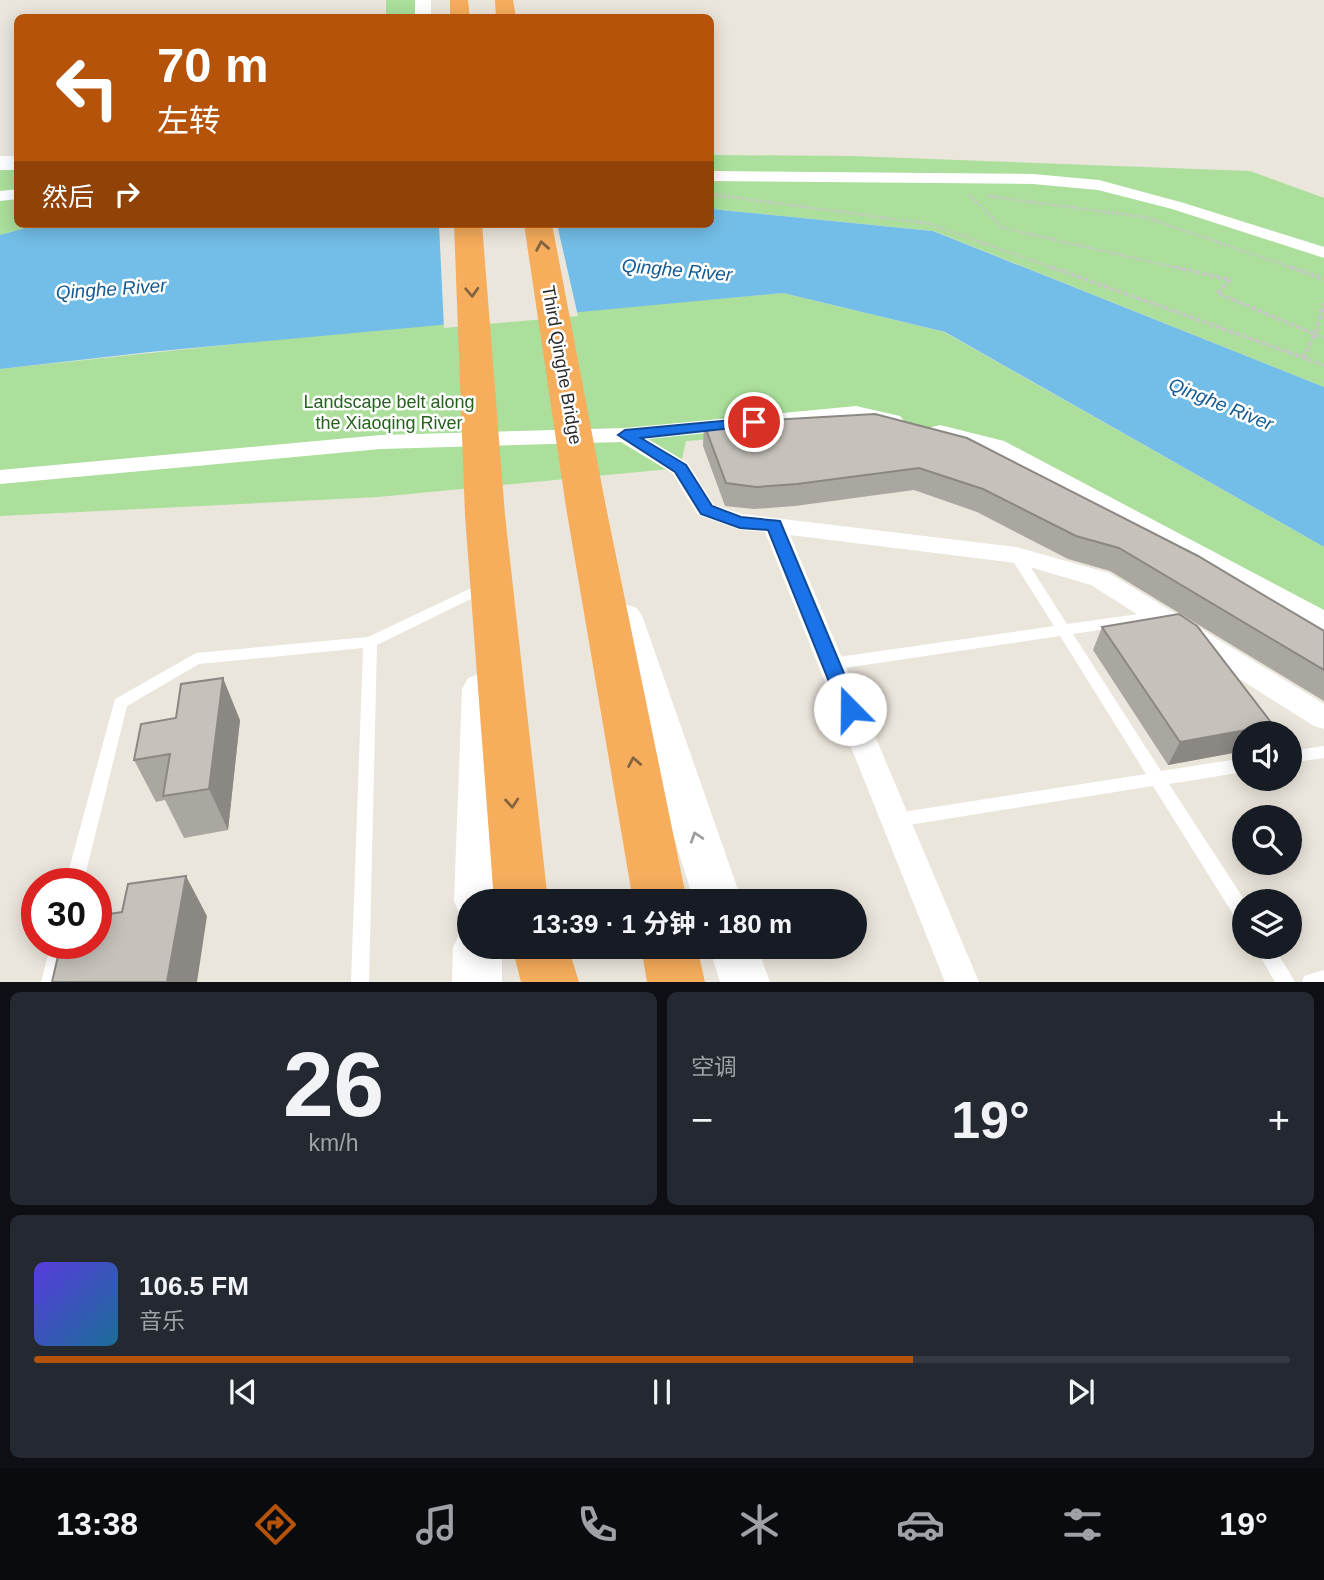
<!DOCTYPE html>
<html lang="zh">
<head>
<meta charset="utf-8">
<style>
  :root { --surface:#171b24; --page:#242831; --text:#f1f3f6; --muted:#9ea1a6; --line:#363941; --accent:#b45309 }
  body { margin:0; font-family:Helvetica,"Noto Sans SC",sans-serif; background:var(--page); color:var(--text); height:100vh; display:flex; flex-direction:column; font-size:26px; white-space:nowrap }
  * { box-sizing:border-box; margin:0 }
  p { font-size:23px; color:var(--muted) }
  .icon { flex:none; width:38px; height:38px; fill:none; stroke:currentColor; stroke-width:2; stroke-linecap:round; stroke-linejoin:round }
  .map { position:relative; height:982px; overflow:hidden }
  .panel { display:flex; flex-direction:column; gap:10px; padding:10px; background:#0d0f14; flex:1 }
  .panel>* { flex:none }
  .banner { position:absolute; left:14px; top:14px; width:700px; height:214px; border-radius:10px; box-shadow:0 4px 18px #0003; background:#b45309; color:#fff; overflow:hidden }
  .buttons { position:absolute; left:1232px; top:721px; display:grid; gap:14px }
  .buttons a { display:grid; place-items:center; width:70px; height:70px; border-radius:50%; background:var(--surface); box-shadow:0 4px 18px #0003; font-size:35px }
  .speed { position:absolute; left:21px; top:868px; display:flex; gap:14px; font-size:35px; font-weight:700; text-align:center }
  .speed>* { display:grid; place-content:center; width:91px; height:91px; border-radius:50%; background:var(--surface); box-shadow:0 4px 18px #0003; line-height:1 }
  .speed .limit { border:10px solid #d22; background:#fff; color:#111 }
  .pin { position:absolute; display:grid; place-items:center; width:60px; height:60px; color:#fff; margin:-30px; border:4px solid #fff; border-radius:50%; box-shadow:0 2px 7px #0007 }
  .me { position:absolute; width:77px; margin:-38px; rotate:338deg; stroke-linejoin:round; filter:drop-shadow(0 0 5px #0008) }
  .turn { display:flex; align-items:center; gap:24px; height:147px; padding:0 28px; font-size:32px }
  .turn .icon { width:91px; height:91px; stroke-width:2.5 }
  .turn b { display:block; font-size:49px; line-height:60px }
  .then { display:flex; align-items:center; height:66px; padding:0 28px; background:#0003; gap:14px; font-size:26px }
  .big { font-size:52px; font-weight:700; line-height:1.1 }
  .panel .card { flex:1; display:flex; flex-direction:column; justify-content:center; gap:10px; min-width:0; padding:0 24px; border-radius:10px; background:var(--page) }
  .panel .dial { align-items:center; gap:0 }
  .dial b { font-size:91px; line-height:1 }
  .song { display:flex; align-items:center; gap:21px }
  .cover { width:84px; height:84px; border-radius:10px; background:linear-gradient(135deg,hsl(250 70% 55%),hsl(200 70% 35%)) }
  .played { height:7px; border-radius:4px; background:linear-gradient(90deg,var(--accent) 70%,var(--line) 70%) }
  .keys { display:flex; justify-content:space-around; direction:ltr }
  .heat { display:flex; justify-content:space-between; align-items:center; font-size:38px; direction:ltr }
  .panel .tiles { flex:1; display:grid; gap:10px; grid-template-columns:1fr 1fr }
  .card:last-child { grid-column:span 2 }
  .trip { position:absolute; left:457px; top:889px; width:410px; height:70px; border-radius:35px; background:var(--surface); box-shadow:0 4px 18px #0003; font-weight:700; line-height:70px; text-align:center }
  .menu { display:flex; height:112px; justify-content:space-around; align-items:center; background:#090b0e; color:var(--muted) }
  .menu .icon { width:49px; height:49px }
  .menu .on { color:var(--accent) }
  .menu b { font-size:32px; color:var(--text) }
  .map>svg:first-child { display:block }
  .green { fill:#abdf9b }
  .water { fill:#73bee8 }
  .pier { fill:#ebe6dc }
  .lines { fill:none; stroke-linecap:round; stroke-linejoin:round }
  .path-far1 { stroke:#c7c7c7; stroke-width:2.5; stroke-dasharray:2.5 2; stroke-linecap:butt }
  .path { stroke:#c7c7c7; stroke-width:3.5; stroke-dasharray:4.5 2.5; stroke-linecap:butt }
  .lane { fill:#fff; fill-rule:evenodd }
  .street { fill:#fff; fill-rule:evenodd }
  .secondary { fill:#fff; fill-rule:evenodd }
  .highway { fill:#f6ad5c; fill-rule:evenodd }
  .wall { fill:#aaa7a1 }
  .shaded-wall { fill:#8b8883 }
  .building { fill:#c6c2bb; stroke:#8b8883; stroke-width:2 }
  .oneway { stroke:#856440 }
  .oneway2 { stroke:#9f9f9f }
  .route { fill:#1a73e8; stroke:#114b97; stroke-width:2 }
  .labels { text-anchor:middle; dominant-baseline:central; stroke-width:5; stroke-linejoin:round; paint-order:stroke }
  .street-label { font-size:18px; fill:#292929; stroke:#fff }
  .park-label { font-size:18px; fill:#25621d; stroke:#fff }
  .water-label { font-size:19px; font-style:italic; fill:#145b93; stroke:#fff }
</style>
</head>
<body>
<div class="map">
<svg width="1324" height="982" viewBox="0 0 1324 982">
  <rect width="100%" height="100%" fill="#ebe6dc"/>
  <path class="green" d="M386,0h33v17h-33z
    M711,155l140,1 399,15 74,27v189l-390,-156 -223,-22z
    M0,160h17l1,64h22l-40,11z
    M783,293l161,39 380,215v95l-452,-214 -186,13 -6,27 -302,29 -378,19v-147l377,-40z"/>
  <path class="water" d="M711,209l222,22 391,156v160l-379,-215 -162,-39 -633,59 -150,17v-134l40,-11h670z"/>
  <path class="pier" d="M439,224h118l21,92 -134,12z"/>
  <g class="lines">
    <path class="path-far1" d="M710,194l220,30 126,45
      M969,195l34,33 179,41
      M987,196l158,21 150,52"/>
    <path class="path" d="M1051,267l273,98
      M1175,267l55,13 -13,13 107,45
      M1290,267l34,12
      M1303,358l12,-24 9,-31"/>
    <path class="lane" d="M1016,550l5,2 46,72 92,-13 5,1 2,4 -2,4 -5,1 -86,13 88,137 83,-13v14l-75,12 76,117 -1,23 -6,-2 -85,-136 -257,41 -6,-2 -2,-5 2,-5 6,-2 250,-39 -86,-138 -229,34 -5,-2 -2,-4 2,-4 5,-2 223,-32 -45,-71 2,-3z
      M484,582l5,2 2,3 -2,3 -112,55 -8,337h-18l12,-334 -164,16 -72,42 -44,178h-18l50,-185 81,-46 172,-16z
      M1324,746v12l-34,5v-12z
      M51,943h18l-10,39h-18z
      M1255,947h19l21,35h-20z
      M1324,970v12h-22l2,-6z"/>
    <path class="street" d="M710,171l323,3 66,6 85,23 140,44v11l-152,-49 -74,-19 -65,-6 -323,-3z
      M18,189v10l-18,2v-10z
      M856,406l44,10 4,5 -4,5 -7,1 -37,-9 -208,21 40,24 26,42 28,9 274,33 93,26 215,131v25l-10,-3 -223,-141 -75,-22 -226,-28 189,447h-34l-180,-450 -25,-2 -42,-15 -26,-42 -51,-31 -240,7 -381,35v-14l381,-35 244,-7z
      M940,425l64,16 320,169v22l-336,-181 -56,-14 -3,-5 3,-5z"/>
    <path class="secondary" d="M415,0h16v18h-16z
      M0,156h18v14h-18z
      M624,604l13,4 6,10 99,283h-48l-89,-283 6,-10z
      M482,673l14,5 6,11v212h-33v19l-8,-3 -7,-16 8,-212 6,-11z
      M469,927v20h33v35h-50l1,-35 8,-17z
      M709,947h48l13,35h-50z"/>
    <path class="highway" d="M450,0h18l2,18h-20z
      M495,0h18l3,18h-20z
      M454,224h28l23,291 43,386h-54l-29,-386z
      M524,224h28l54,283 81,394h-54l-67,-394z
      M512,947h56l11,35h-58z
      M641,947h56l8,35h-58z"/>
  </g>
  <path class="wall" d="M875,414l449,217v70l-214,-130 -42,-12 -91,-47 -63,-22 -119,16 -41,3 -29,-3 -22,-60 1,-22z
    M1102,627l142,106v18l-76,14 -75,-115z
    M240,720l-12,110 -44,8 -19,-38 -9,2 -22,-42z"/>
  <path class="shaded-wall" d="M223,678l17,42 -12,110 -19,-41z
    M1273,725l-5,8h-24v18l-76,14 12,-23z
    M186,876l21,40 -10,66h-30z"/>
  <path class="building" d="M875,414l92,24 231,118 126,75v39l-205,-122 -43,-12 -93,-47 -64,-21 -122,16 -41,3 -30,-4 -22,-59z
    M1179,614l18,12 76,99 -93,17 -78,-115z
    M223,678l-14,111 -46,7 7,-42 -36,6 7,-36 35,-6 5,-34z
    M186,876l-19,106h-115l9,-39h35v-27l26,-4 6,-28z"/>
  <defs><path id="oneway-chevron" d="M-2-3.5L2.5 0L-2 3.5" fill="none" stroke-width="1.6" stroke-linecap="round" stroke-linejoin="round" transform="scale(1.75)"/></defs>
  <g class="oneway">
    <use href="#oneway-chevron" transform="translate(542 246) rotate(-100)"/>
    <use href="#oneway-chevron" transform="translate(472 292) rotate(87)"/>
    <use href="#oneway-chevron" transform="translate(634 762) rotate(-100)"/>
    <use href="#oneway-chevron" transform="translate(512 803) rotate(85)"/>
  </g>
  <use class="oneway2" href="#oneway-chevron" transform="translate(696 837) rotate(-108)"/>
  <path class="route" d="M754,418l5,1 2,3 -2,3 -118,13 45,27 26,41 29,11 39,4 79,188 -2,5 -7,2 -7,-2 -3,-5 -72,-179 -28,-2 -39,-14 -26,-42 -57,-37 7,-5z"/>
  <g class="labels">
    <g class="street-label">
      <text transform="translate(562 365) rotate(80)">Third Qinghe Bridge</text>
    </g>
    <g class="park-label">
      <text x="389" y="402">Landscape belt along<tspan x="389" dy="21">the Xiaoqing River</tspan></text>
    </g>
    <g class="water-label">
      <text transform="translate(677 270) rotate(5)">Qinghe River</text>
      <text transform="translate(111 289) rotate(-4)">Qinghe River</text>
      <text transform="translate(1221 404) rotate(22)">Qinghe River</text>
    </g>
  </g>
</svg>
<div class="buttons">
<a><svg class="icon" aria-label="sound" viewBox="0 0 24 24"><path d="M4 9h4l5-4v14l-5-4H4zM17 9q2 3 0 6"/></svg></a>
<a><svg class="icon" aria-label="search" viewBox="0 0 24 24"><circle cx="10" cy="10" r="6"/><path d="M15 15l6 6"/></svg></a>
<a><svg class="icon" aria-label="layers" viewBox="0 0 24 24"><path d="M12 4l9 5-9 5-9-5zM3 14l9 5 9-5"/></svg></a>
</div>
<div class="speed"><div class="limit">30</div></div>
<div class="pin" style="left:754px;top:422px;background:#d93025"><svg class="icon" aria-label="arrive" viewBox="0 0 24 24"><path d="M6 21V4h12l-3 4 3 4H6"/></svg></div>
<svg class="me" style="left:850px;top:709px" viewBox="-20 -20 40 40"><circle r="19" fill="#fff"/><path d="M0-13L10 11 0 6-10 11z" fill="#1a73e8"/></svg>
<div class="trip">13:39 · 1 分钟 · 180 m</div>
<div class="banner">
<div class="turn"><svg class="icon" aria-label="left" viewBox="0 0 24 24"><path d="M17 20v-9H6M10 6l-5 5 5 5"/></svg><div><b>70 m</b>左转</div></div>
<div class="then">然后<svg class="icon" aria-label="right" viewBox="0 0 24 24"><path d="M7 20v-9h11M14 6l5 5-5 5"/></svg></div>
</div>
</div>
<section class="panel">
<div class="tiles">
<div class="card dial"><b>26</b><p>km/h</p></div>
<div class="card"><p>空调</p>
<div class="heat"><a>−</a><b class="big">19°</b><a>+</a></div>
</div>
<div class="card">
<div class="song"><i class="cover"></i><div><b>106.5 FM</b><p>音乐</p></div></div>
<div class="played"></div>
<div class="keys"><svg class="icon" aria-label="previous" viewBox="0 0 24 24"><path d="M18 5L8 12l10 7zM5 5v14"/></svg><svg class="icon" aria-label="pause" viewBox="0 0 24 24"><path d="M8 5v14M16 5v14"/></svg><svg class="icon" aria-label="next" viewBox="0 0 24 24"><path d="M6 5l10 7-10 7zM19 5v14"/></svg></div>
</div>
</div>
</section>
<nav class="menu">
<b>13:38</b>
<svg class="icon on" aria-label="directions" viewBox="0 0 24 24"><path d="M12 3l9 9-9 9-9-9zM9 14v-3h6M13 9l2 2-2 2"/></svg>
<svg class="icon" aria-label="music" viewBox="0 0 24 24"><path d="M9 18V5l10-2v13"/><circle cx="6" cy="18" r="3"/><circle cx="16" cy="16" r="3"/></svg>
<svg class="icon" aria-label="phone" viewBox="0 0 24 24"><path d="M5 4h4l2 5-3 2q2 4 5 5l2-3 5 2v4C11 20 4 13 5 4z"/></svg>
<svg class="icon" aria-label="climate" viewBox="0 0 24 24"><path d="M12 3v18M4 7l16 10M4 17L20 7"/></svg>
<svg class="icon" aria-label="car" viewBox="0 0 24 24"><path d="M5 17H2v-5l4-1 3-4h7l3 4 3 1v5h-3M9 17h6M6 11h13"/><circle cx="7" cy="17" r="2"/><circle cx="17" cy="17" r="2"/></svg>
<svg class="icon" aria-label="filters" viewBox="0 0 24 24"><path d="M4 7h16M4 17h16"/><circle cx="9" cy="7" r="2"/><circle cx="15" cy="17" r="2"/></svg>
<b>19°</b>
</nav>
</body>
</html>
